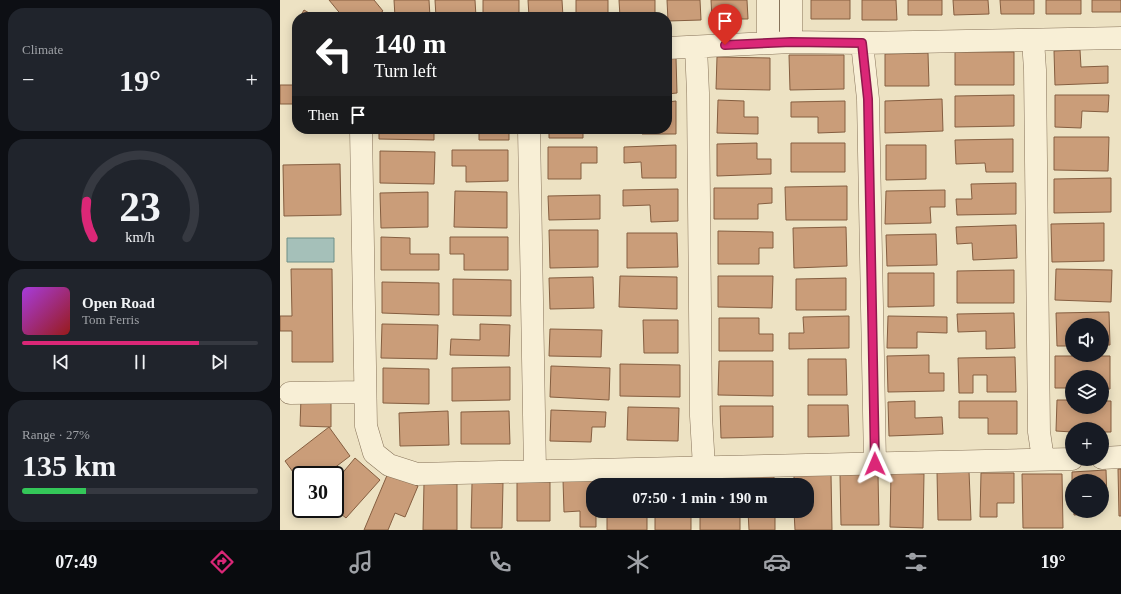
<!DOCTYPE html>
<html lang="en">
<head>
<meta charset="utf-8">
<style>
  :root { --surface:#171b24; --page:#20242c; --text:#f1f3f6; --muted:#9ea1a6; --line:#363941; --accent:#db2777 }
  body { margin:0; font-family:Georgia,serif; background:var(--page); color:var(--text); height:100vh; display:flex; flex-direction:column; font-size:15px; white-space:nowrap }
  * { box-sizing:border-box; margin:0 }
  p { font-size:13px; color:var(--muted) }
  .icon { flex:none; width:22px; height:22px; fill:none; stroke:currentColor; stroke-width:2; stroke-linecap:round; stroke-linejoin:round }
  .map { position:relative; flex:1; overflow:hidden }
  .sheet { display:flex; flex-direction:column; gap:8px; padding:8px; background:#0d0f14; width:280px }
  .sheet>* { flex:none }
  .hud { position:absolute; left:12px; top:12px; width:380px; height:122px; border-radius:16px; box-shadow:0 2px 10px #0003; background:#202124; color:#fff; overflow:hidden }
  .buttons { position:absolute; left:785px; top:318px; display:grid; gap:8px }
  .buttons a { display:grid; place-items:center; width:44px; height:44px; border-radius:50%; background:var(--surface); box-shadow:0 2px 10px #0003; font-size:20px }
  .speed { position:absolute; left:12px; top:466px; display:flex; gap:8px; font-size:20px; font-weight:700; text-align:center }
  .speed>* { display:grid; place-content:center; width:52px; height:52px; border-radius:50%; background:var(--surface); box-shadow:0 2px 10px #0003; line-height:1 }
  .speed .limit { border:2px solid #111; border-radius:6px; background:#fff; color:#111 }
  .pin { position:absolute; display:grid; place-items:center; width:34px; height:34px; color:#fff; margin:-41px -17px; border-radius:50% 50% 50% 0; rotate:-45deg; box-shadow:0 0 4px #0007 }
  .pin .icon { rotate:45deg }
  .me { position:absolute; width:44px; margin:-22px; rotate:359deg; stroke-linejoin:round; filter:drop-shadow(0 0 3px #0008) }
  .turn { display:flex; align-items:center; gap:14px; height:84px; padding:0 16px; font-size:18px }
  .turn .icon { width:52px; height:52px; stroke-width:2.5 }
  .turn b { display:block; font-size:28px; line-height:34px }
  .then { display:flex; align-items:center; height:38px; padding:0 16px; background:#0003; gap:8px; font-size:15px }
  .big { font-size:30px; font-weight:700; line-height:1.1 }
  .sheet .tile { flex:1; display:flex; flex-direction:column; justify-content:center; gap:6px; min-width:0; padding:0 14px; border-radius:16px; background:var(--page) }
  .sheet .dial { align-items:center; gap:0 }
  .dial svg { height:104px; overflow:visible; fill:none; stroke:var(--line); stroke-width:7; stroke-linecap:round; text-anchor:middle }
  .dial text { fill:var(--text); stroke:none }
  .song { display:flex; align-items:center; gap:12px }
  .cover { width:48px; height:48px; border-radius:6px; background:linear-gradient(135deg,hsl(280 70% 55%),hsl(0 70% 35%)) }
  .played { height:4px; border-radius:2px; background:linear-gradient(90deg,var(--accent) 75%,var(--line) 75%) }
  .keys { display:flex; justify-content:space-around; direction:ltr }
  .heat { display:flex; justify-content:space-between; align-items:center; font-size:22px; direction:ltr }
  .charge { height:6px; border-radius:3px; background:linear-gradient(90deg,#34c759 27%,var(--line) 0) }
  .trip { position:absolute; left:306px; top:478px; width:228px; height:40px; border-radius:16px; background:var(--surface); box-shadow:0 2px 10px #0003; font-weight:700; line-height:40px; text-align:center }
  .tabs { display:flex; height:64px; justify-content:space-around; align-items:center; background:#090b0e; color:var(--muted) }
  .tabs .icon { width:28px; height:28px }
  .tabs .on { color:var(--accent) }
  .tabs b { font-size:18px; color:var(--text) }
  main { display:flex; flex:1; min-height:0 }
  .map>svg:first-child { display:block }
  .water { fill:#a5c0b9; stroke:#6c8e86 }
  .building { fill:#ca9d79; stroke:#855e40 }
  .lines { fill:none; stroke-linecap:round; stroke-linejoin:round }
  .minor-casing { stroke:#87735a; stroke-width:23 }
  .minor { stroke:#f8efd6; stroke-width:22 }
  .route-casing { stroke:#8e194d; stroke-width:10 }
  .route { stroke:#db2777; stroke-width:7 }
</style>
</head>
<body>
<main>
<section class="sheet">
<div class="tile"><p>Climate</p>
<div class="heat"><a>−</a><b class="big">19°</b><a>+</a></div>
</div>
<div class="tile dial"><svg viewBox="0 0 100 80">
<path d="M14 69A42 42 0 1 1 86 69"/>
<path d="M14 69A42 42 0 0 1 9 41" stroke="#db2777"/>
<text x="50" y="56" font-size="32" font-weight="700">23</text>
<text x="50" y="72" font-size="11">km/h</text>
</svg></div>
<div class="tile">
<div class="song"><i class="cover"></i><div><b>Open Road</b><p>Tom Ferris</p></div></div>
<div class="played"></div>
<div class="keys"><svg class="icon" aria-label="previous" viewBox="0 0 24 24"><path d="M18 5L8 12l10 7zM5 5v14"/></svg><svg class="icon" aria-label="pause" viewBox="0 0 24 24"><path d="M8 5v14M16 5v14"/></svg><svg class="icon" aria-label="next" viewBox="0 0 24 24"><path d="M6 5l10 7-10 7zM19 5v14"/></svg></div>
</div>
<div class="tile"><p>Range · 27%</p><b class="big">135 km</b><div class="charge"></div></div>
</section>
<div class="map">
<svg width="841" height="530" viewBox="0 0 841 530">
  <rect width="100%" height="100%" fill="#ede2c3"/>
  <path class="water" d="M7,238h47v24h-47z"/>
  <path class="building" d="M49,0h45l9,11 -8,6h-32z
    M114,0h35l1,17h-35z
    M155,0h40l1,17h-40z
    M203,0h36v17h-36z
    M248,0h34l1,17h-34z
    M296,0h32v17h-32z
    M339,0h36v17h-35z
    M387,0h33l1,20 -33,1z
    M431,0h36l1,19h-36z
    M531,0h39v19h-39z
    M582,0h34l1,20h-35z
    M628,0h34v15h-34z
    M673,0h35l1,14 -35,1z
    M720,0h34v14h-33z
    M766,0h35v14h-35z
    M812,0h29v12h-29z
    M24,10l12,7h-16z
    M800,50l1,17 27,-1v17l-53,2 -1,-34z
    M675,52h59v33h-59z
    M648,53l1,33h-44v-32z
    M509,55h55v34l-54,1z
    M437,57l53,1v32l-54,-1z
    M387,58h9l1,35 -10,1z
    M0,85h17v19h-17z
    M734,95v31l-59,1v-31z
    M775,95h54l-1,17 -26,-1 -1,17 -26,-1z
    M662,99l1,32 -58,2v-32z
    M438,100l26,1v16h14v17l-41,-1z
    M396,101v33h-34v-5h25v-27z
    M565,101v31l-27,1v-16h-27v-15z
    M99,129h55v11l-55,-1z
    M199,129h30v11h-30z
    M269,129h34v9h-34z
    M774,137h55l-1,34 -54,-1z
    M733,139v33h-27l-1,-9 -29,1 -1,-24z
    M477,143v16h14v15l-54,2v-32z
    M511,143h54v29h-54z
    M396,145v33h-34l-1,-16 -17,1v-16z
    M606,145h40v34l-40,1z
    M268,147h49v16h-16v16h-33z
    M172,150h56v31l-42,1v-16h-14z
    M100,151l55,1 -1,32 -54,-1z
    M60,164l1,51 -57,1 -1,-51z
    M831,178v34l-57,1v-34z
    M736,183v31l-59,1 -1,-16h16l-1,-15z
    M567,186v34h-61l-1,-33z
    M434,188h58v15l-14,1v15h-44z
    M398,189v32l-27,1 -1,-17 -27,1v-16z
    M665,190v17h-15l1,16 -46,1 1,-33z
    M175,191l52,1v36l-53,-1z
    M148,192v35l-47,1 -1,-35z
    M320,195v24l-51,1 -1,-24z
    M824,223v38l-52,1 -1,-38z
    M736,225l1,33 -44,2 -1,-17 -15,1 -1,-17z
    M566,227l1,39 -53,2 -1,-40z
    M269,230h49v37l-48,1z
    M438,231l55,1v16h-14v16h-41z
    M347,233h50l1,34 -51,1z
    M656,234l1,31 -50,1 -1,-31z
    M101,237l29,1v16h29v16h-58z
    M170,237h58v33h-44v-16h-14z
    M11,269h41l1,93h-41v-31h-12v-15h12z
    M776,269l56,1 -1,32 -56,-2z
    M734,270v33h-57v-32z
    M608,273h46v33l-46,1z
    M340,276l57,1v32l-58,-2z
    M438,276h55l-1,32 -54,-1z
    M313,277l1,31 -44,1 -1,-31z
    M566,278v32h-50v-31z
    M173,279l58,1v36l-58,-1z
    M102,282l57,1v32l-57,-2z
    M829,312l1,33h-8v-20h-30v21h-15l-1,-33z
    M734,313l1,35 -29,1v-18l-28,1 -1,-18z
    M569,316v32l-60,1v-16h15l-1,-16z
    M608,316l59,1v16l-30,-1v16h-30z
    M439,318h40v16h14v17h-54z
    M363,320h35v33h-34z
    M102,324l56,1 -1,34 -56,-1z
    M200,324l30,1 -1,31 -59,-1 1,-16 29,1z
    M270,329l52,1 -1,27 -52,-1z
    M649,355v18h15v18l-56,1 -1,-36z
    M775,356h55v33h-8v-12h-30v11h-17z
    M735,357l1,35h-29v-17h-14v18h-14l-1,-35z
    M528,359h38l1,36h-39z
    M439,361h54v35l-55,-1z
    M340,364l60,1v32l-60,-1z
    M271,366l59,2 -1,32 -59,-3z
    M230,367v33l-58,1v-33z
    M103,368l46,1v35l-46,-1z
    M21,398h30v29l-31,-1z
    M777,400h15v7h30v-6h9v31h-9v-3h-30v3l-16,-1z
    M635,401v17l27,-1 1,17 -54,2 -1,-34z
    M679,401h58v33h-29v-16h-29z
    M528,405h40l1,31 -41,1z
    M440,406h53v31l-52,1z
    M348,407l51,1 -1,33 -51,-1z
    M271,410l55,2 -1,15h-13l-1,15 -41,-1z
    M168,411l1,34 -49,1 -1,-33z
    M229,411l1,33h-49v-32z
    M49,427l21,29 -25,19h-24v8l-16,-22z
    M75,458l25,22 -34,38 -11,-9v-27z
    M838,469h3v47h-2z
    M826,470l1,29h-5v-18h-30v-9z
    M689,471l2,49h-33l-1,-48z
    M108,473l30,13 -13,31 -10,-4 -7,17h-24z
    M611,473l33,1 -1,54 -33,-1z
    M701,473h33v30h-17v14h-17z
    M551,474l1,56h-37l-1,-19h13v-26h-13v-10z
    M598,474l1,51h-38l-1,-50z
    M742,474h40l1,54h-40z
    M420,476h39v9h-39z
    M468,477h26v8h-26z
    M374,478h36l1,7h-37z
    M283,480h32l1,5h-3v26h3v16h-16v-16l-16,1z
    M366,480v5h-40v-4z
    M237,482h33v39h-33z
    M144,483l33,1v46h-34z
    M192,483h31l-1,45h-31z
    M327,511h40v19h-40z
    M375,511h36v19h-36z
    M420,511h40v19h-40z
    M468,511h27v19h-26z
    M794,511h17v3l-17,1z"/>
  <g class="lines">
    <g class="minor-casing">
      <path id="minor" d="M511,0v42
        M753,40l2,30 4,362 4,27
        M488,43v-43
        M582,43l6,56 7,364
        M416,47l2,46 3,323 3,51
        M387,48l124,-6 71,1 259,-5
        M81,129l5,297 8,27 15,12 28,9 655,-15
        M249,129l6,342
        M10,393l75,-1
        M822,458l19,-1"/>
    </g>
    <use href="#minor" class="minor"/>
  </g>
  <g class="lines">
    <g class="route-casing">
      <path id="route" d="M445,45l66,-3 71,1 6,56 7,365"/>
    </g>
    <use href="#route" class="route"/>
  </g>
</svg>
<div class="buttons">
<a><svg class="icon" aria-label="sound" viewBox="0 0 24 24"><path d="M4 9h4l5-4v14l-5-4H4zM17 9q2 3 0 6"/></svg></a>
<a><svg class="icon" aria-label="layers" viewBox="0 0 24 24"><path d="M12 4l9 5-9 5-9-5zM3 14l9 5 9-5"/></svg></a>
<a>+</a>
<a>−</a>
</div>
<div class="speed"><div class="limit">30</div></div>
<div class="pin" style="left:445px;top:45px;background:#d93025"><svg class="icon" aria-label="arrive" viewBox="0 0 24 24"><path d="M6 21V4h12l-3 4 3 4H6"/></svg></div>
<svg class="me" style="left:595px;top:464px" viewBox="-20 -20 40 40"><path d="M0-17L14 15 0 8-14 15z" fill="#db2777" stroke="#fff" stroke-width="4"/></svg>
<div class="trip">07:50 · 1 min · 190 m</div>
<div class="hud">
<div class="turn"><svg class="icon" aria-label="left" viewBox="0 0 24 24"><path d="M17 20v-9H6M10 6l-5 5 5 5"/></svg><div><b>140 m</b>Turn left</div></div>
<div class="then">Then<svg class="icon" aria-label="arrive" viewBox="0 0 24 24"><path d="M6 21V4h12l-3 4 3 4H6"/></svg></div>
</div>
</div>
</main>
<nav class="tabs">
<b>07:49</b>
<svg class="icon on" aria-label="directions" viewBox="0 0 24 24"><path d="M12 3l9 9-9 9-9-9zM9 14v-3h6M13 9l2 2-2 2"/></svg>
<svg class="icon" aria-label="music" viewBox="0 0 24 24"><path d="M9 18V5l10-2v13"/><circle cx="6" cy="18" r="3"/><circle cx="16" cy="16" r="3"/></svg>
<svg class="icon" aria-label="phone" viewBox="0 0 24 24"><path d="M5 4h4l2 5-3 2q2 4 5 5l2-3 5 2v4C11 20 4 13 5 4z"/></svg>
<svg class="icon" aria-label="climate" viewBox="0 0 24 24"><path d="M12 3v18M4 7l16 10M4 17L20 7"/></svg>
<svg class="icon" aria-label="car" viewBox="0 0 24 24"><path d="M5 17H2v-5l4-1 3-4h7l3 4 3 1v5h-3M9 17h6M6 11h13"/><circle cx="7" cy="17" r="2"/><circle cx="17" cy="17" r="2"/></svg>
<svg class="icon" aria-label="filters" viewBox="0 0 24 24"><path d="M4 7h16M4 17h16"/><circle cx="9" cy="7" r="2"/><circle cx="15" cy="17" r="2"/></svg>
<b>19°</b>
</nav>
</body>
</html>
